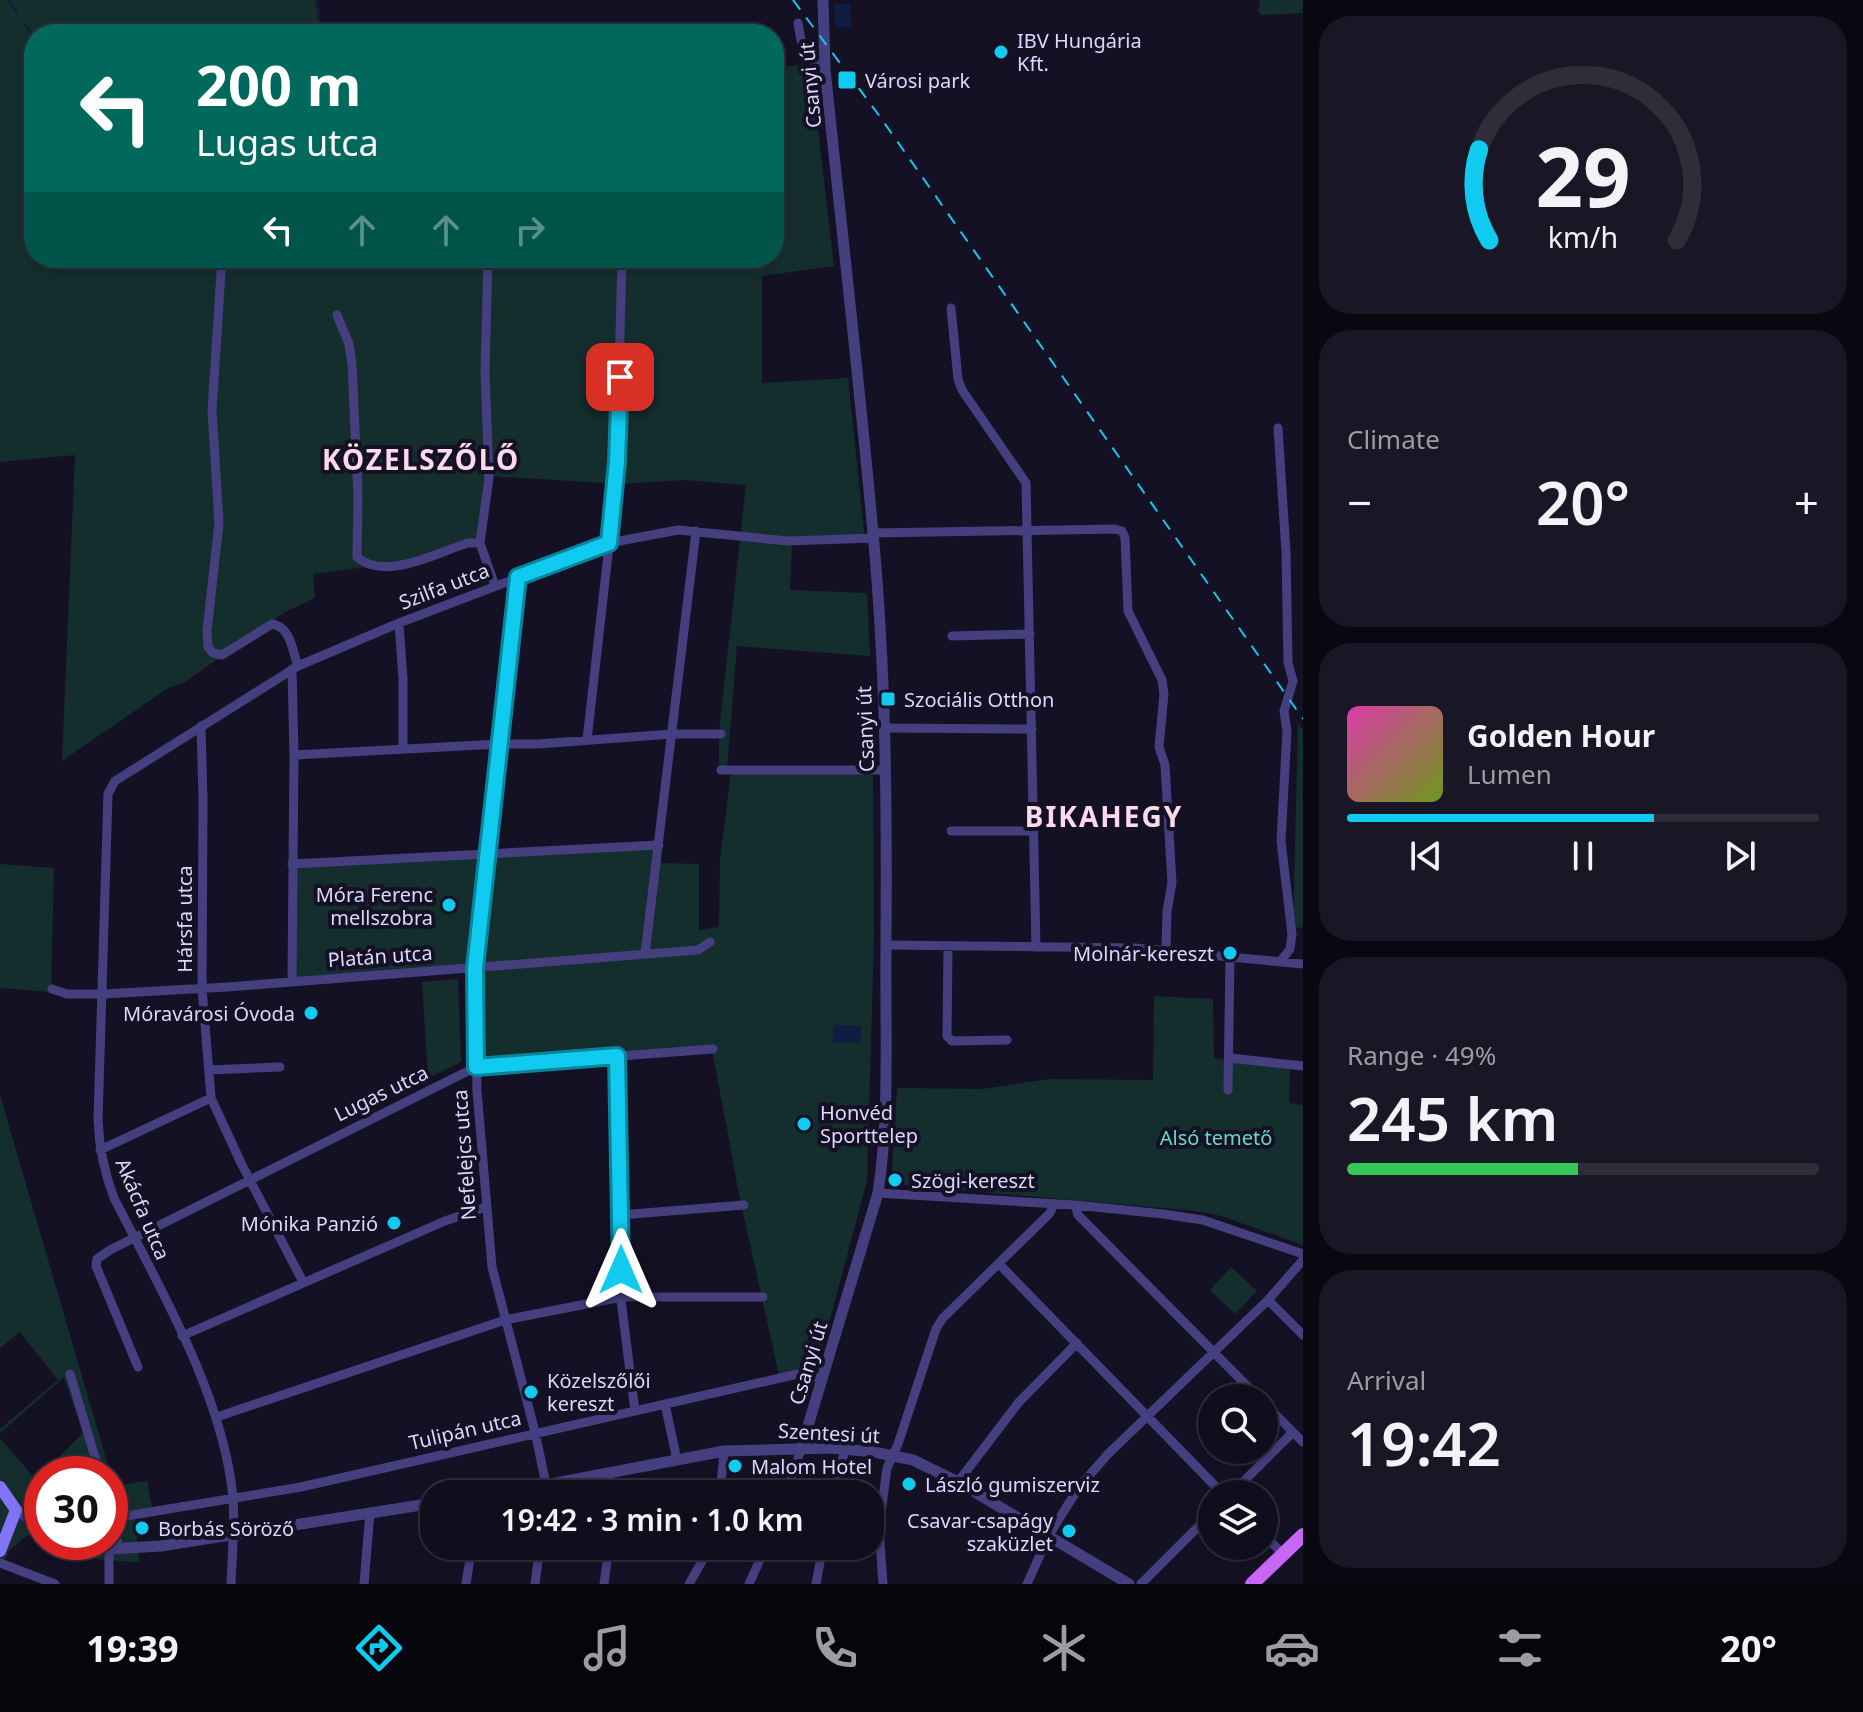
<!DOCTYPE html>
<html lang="en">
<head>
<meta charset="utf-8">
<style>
  :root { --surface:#100d1c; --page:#191625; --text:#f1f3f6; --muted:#9c9ca3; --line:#302d3b; --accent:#10cbef }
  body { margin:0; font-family:"Noto Sans",sans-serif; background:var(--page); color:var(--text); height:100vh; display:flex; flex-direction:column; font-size:30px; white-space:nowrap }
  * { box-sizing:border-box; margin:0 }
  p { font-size:26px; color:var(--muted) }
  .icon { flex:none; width:44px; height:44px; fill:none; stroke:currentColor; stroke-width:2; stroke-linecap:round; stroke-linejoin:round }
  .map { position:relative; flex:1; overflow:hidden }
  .sheet { display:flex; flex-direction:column; gap:16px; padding:16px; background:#09070f; width:560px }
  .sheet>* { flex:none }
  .hud { position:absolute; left:24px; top:24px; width:760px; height:244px; border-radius:32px; box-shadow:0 4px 12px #0003,0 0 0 2px var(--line); background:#00695c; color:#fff; overflow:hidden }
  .buttons { position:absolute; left:1198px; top:1384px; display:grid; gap:16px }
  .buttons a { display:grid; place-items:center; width:80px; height:80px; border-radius:50%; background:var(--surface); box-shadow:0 4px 12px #0003,0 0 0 2px var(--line); font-size:40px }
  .speed { position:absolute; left:24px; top:1456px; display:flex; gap:16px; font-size:40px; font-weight:700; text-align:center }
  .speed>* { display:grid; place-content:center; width:104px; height:104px; border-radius:50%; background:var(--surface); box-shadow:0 4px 12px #0003,0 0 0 2px var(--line); line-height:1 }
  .speed .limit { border:12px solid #d22; background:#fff; color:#111 }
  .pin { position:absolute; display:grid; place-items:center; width:68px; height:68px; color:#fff; margin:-34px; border-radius:16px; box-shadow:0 4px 12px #0006 }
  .me { position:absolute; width:88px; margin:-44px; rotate:0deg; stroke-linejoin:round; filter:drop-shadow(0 0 6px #0008) }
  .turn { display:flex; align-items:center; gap:28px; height:168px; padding:0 40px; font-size:36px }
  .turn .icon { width:104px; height:104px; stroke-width:2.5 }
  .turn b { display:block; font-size:56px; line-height:68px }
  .lanes { display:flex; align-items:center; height:76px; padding:0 40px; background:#0003; justify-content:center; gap:40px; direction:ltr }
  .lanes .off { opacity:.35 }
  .big { font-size:60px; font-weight:600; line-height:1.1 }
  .sheet .widget { flex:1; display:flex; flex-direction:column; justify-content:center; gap:12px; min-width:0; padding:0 28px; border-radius:32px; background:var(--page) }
  .sheet .dial { align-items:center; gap:0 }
  .dial svg { height:208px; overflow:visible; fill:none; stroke:var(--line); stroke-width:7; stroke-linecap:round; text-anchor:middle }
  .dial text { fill:var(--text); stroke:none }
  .song { display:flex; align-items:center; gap:24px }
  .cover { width:96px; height:96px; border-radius:12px; background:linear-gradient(135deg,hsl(320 70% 55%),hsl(80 70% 35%)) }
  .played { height:8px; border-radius:4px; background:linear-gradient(90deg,var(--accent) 65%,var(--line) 65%) }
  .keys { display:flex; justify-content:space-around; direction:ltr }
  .heat { display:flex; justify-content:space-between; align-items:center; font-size:44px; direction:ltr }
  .charge { height:12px; border-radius:6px; background:linear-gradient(90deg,#34c759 49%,var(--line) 0) }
  .trip { position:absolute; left:420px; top:1480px; width:464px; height:80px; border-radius:32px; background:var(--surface); box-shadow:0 4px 12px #0003,0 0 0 2px var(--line); font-weight:600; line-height:80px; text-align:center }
  .tabs { display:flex; height:128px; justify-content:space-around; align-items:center; background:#06050b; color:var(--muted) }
  .tabs .icon { width:56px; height:56px }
  .tabs .active { color:var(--accent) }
  .tabs b { font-size:36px; color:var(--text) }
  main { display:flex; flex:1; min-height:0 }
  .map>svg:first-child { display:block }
  .green { fill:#142e2e }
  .water { fill:#0e1d40 }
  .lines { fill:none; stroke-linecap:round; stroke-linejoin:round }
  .stream { stroke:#0e1d40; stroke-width:2 }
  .minor { stroke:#453f80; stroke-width:9 }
  .tertiary { stroke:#453f80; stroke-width:11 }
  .secondary { stroke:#8075f6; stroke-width:12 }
  .primary { stroke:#c866f5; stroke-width:14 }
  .rail { stroke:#10cbef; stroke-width:2; stroke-dasharray:12 10; stroke-linecap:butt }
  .route-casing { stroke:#0a849b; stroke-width:20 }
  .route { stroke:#10cbef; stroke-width:14 }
  .poi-dot { fill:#10cbef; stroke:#151125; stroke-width:3 }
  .labels { text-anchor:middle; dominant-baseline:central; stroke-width:8; stroke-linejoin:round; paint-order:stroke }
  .poi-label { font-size:20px; fill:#ddd7fc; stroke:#151125; text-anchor:start }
  .street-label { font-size:20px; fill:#ddd7fc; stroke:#151125 }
  .park-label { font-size:20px; fill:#67d8c3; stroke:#151125 }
  .district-label { font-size:28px; font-weight:bold; letter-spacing:2px; fill:#fcd9ed; stroke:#151125 }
</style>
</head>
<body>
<main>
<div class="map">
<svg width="1303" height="1584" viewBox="0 0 1303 1584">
  <rect width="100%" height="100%" fill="#151125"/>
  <path class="green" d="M0,0h316l4,34h-286v224h740v-191l32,-2 5,4 23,197 -72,10v107l86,-5 17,162 -73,3 -2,47 77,3 3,63 -133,-10 -10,123 -8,2v-40l27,-246 -62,-5 -65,4 -128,-8 -9,64 -70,21 -99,13 2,24 -30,14 -100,70 -17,6 -106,73 13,-306 -75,7z
    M1260,0h43v13l-42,2 -3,-4z
    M1298,724l5,6v198l-10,-1z
    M873,770l1,167 -7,244 -53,198 -10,-4 -24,5 -40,-181 -28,-150 -236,18 -2,-99 -182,13v-117l367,-19 -2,18 42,1v66l20,-3 1,-67 11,-88z
    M0,864l54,4 -3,124 -51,-4z
    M458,979l3,83 -33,16 -6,-96z
    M1154,996l59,3 1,59 76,8 -1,37 14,2v140l-82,-29 -25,-5 -305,-27 6,-96 86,1 66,-10 104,1z
    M0,1095l114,391 33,-5 6,31 -18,4 4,46 -39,-2 -50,-18h60v-68h-32l-11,-3 -1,3h-24l41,-41 -19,-56 -64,56v-4l58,-49 -38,-48 -20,16z
    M1231,1267l26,24 -22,23 -25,-24z
    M0,1438l36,42 6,-6v65l-14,-4 -17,14 -11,19z"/>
  <path class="water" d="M834,4h16l1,23h-16z
    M834,1025l27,1 -1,17h-27z"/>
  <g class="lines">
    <path class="stream" d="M8,0l10,14
      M318,0l3,34
      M24,23l10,15"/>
    <path class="minor" d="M798,23c5,25 1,34 27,46
      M222,258l-10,152 7,113 -12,108 1,16 5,6 9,2 50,-31c19,3 20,26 26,42
      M488,258l-3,113 4,107 -9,65 15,43
      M951,308l7,71 4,11 64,93 10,464
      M337,315l12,29 3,20 6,132 -1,61c27,25 81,-5 111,-14h12
      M1278,428l8,124 2,111 5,18 -9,30 3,20 -6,110 11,93 -2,15 -10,13
      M873,533l242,-4 7,2 3,7 3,73 34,69 2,14 -5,53 6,18 7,118 -5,28 -1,39
      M518,577l-43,391 2,123 15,176 43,165 13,62
      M399,623l4,56v70
      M952,636l78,-2
      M292,669l2,86 -2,226
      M201,726l2,73 -1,189 9,110 30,65 62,119
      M884,728l148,1
      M587,740l29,-256 6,-226
      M294,755l205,-11h39l134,-10h49
      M721,770h164
      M951,831h83
      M292,864l367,-19
      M886,945l249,3 168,16
      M948,948l-1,88 5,5 55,-1
      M645,954l51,-423
      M52,989l15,5h37l123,-7 471,-37 12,-8
      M617,1056l4,244 14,111
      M1229,1058l74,8
      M209,1070l71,-3
      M1228,1090l2,-133
      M100,1150l111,-52
      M878,1193l197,12 88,9 40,6 100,34
      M1075,1205l3,10 181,183
      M620,1215l124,-10
      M999,1264l224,230
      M1268,1300l35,35
      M182,1336l263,-115 41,-14
      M138,1367l-42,-101 1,-7 13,-9 366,-183 237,-18
      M70,1374l30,100
      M1264,1403l39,39
      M665,1404l12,56
      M217,1417l288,-97 117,-23h141
      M608,1475l1,19
      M958,1482l61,-80 58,-59
      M720,1494l4,-43
      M786,1494l15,-45
      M834,1494l11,-45
      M1231,1494l62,-62
      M110,1506l9,43
      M114,1518l187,-31 497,-113 24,5
      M1264,1535l19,19
      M0,1563l55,21
      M109,1584v-35
      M231,1584c1,-28 4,-57 2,-86 -9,-100 -73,-210 -119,-300 -10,-26 -15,-51 -16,-79l10,-325 7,-13 183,-115 101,-43 210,-80 69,-13 110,11 86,-3
      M364,1584l6,-72
      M466,1584l6,-38
      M535,1584l5,-38
      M604,1584l5,-38
      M689,1584l16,-28 3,-10
      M749,1584l17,-38
      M816,1584l7,-38
      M883,1584l-4,-56 8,-60 11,-24 38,-115 6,-10 108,-106 4,-9
      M1027,1584l22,-49 30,-48 29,-33 160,-154 35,-40
      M1141,1584l71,-71"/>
    <path class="tertiary" d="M801,1449l77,-256c12,-78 7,-168 8,-248 1,-137 0,-275 -13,-412 -14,-155 -32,-309 -48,-464l-2,-69
      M498,1494l226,-43 108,-3 42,4 39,8 45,22 171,102
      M16,1510l26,16
      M80,1542l29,7 52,-3 273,-43"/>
    <path class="secondary" d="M0,1487l16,23 -16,41"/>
    <path class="primary" d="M1252,1584l51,-49"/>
    <path class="rail" d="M793,0l85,114 425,605"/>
  </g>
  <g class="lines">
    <g class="route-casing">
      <path id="route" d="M620,377l-3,85 -8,81 -91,34 -43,391 1,99 141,-11 4,214"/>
    </g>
    <use href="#route" class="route"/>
  </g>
  <g class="poi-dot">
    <circle cx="1001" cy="52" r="8"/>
    <rect x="837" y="70" width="20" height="20" rx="4"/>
    <rect x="880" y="691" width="16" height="16" rx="4"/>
    <circle cx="449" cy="905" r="8"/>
    <circle cx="1230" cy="953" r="8"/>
    <circle cx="311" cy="1013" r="8"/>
    <circle cx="804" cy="1124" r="8"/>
    <circle cx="895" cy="1180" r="8"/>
    <circle cx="394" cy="1223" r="8"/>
    <circle cx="531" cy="1392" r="8"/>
    <circle cx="735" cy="1466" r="8"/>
    <circle cx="909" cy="1484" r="8"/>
    <circle cx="142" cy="1528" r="8"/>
    <circle cx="1069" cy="1531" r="8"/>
  </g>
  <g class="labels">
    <g class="poi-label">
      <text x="1017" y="40">IBV Hungária<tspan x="1017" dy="23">Kft.</tspan></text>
      <text x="865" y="80">Városi park</text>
      <text x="904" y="699">Szociális Otthon</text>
      <text x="433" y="894" text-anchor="end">Móra Ferenc<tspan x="433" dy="23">mellszobra</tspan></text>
      <text x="1214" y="953" text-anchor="end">Molnár-kereszt</text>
      <text x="295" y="1013" text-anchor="end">Móravárosi Óvoda</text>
      <text x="820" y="1112">Honvéd<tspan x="820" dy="23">Sporttelep</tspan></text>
      <text x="911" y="1180">Szögi-kereszt</text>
      <text x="378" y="1223" text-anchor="end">Mónika Panzió</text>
      <text x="547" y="1380">Közelszőlői<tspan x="547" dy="23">kereszt</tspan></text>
      <text x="751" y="1466">Malom Hotel</text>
      <text x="925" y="1484">László gumiszerviz</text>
      <text x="1053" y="1520" text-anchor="end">Csavar-csapágy<tspan x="1053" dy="23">szaküzlet</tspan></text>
      <text x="158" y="1528">Borbás Söröző</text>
    </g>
    <g class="street-label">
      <text transform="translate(810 85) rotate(-95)">Csanyi út</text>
      <text transform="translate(444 586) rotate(-21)">Szilfa utca</text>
      <text transform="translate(865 729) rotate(-92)">Csanyi út</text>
      <text transform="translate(184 919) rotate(-90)">Hársfa utca</text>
      <text transform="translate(380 956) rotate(-4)">Platán utca</text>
      <text transform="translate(381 1093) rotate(-26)">Lugas utca</text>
      <text transform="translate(464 1155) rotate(-94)">Nefelejcs utca</text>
      <text transform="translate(143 1209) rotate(67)">Akácfa utca</text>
      <text transform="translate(808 1363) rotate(-73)">Csanyi út</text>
      <text transform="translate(465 1430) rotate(-13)">Tulipán utca</text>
      <text transform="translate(829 1433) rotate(3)">Szentesi út</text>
    </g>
    <g class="park-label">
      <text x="1216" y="1137">Alsó temető</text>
    </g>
    <g class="district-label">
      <text x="421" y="459">KÖZELSZŐLŐ</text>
      <text x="1104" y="816">BIKAHEGY</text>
    </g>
  </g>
</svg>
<div class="buttons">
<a><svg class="icon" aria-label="search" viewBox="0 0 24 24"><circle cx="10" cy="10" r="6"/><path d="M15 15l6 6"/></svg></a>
<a><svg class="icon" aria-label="layers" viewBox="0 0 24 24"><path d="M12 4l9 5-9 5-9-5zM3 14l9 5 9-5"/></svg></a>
</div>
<div class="speed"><div class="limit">30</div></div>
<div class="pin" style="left:620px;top:377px;background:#d93025"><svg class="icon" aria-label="arrive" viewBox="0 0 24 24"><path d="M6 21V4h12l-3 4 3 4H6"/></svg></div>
<svg class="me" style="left:621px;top:1270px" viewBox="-20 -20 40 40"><path d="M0-17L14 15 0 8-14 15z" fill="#10cbef" stroke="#fff" stroke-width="4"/></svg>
<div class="trip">19:42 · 3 min · 1.0 km</div>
<div class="hud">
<div class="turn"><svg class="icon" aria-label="left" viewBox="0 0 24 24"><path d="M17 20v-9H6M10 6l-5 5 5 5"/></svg><div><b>200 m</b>Lugas utca</div></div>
<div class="lanes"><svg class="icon" aria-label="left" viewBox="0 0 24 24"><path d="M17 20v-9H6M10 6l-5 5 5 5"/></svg><svg class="icon off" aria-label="ahead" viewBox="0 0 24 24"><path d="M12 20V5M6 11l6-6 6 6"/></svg><svg class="icon off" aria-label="ahead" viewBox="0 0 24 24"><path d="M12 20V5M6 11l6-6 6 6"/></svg><svg class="icon off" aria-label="right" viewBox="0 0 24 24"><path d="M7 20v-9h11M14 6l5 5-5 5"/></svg></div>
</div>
</div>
<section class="sheet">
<div class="widget dial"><svg viewBox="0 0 100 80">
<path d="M14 69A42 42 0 1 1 86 69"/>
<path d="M14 69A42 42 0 0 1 10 34" stroke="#10cbef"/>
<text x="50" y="56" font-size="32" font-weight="700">29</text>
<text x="50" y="72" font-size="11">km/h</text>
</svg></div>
<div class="widget"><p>Climate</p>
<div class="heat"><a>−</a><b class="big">20°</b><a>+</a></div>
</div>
<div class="widget">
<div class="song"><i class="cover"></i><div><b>Golden Hour</b><p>Lumen</p></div></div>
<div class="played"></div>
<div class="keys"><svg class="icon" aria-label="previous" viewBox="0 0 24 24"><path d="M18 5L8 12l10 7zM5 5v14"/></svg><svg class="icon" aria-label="pause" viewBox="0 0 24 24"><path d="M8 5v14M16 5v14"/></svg><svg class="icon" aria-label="next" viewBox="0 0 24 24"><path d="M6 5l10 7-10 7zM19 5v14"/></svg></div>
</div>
<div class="widget"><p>Range · 49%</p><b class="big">245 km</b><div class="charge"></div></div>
<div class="widget"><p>Arrival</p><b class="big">19:42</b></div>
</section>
</main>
<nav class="tabs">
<b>19:39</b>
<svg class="icon active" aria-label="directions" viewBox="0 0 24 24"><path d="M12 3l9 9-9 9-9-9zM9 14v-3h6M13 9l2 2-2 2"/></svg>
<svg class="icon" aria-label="music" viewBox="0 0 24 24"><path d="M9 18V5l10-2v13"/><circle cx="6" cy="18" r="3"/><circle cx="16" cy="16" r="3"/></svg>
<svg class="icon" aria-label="phone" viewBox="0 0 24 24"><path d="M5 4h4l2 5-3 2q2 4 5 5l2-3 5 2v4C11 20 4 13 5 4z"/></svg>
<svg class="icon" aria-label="climate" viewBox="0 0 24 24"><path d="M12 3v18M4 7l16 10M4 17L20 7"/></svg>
<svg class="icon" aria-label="car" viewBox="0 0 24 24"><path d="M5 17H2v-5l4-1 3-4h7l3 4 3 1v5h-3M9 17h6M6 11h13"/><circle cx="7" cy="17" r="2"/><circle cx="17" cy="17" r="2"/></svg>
<svg class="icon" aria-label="filters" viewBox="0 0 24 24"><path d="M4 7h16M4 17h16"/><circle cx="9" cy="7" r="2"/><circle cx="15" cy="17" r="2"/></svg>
<b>20°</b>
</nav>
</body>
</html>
